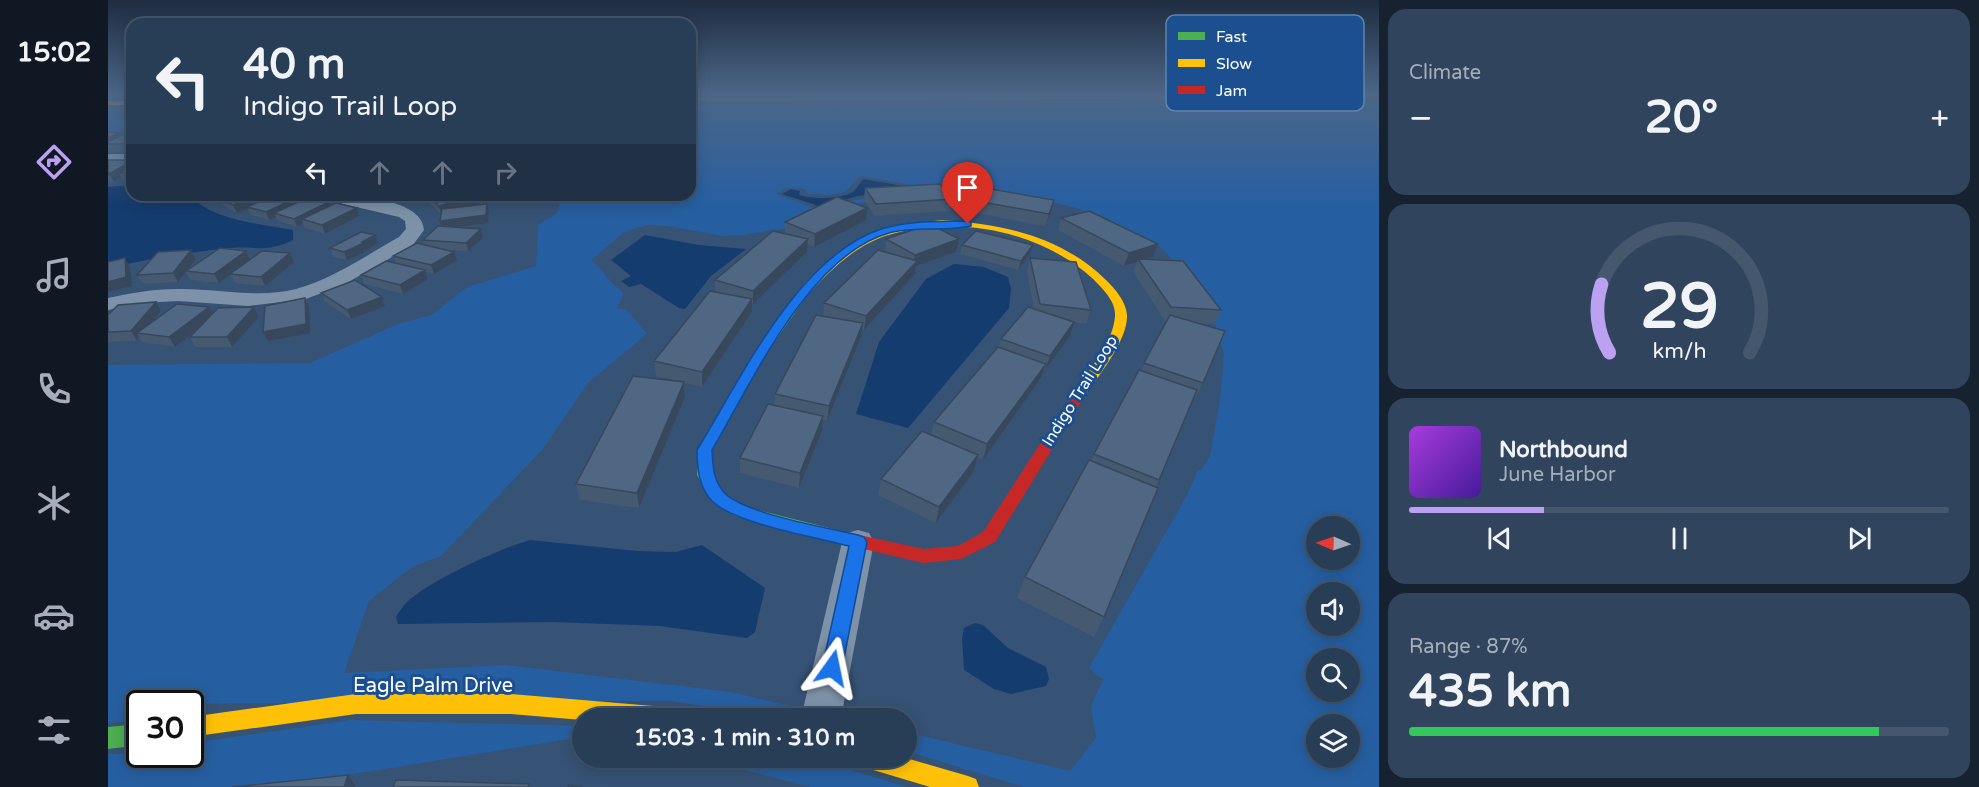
<!DOCTYPE html>
<html lang="en">
<head>
<meta charset="utf-8">
<style>
  :root { --surface:#283e57; --page:#30455d; --text:#f1f3f6; --muted:#a5aeba; --line:#44576d; --accent:#bca0f2 }
  body { margin:0; font-family:"Varela Round",sans-serif; background:var(--page); color:var(--text); height:100vh; display:flex; flex-direction:column; font-size:22px; white-space:nowrap }
  * { box-sizing:border-box; margin:0 }
  p { font-size:20px; color:var(--muted) }
  .icon { flex:none; width:33px; height:33px; fill:none; stroke:currentColor; stroke-width:2; stroke-linecap:round; stroke-linejoin:round }
  .map { position:relative; flex:1; overflow:hidden }
  .details { display:flex; flex-direction:column; gap:9px; padding:9px; background:#162230; width:600px }
  .details>* { flex:none }
  .top-card { position:absolute; left:18px; top:18px; width:570px; height:183px; border-radius:18px; box-shadow:0 3px 15px #0003,0 0 0 2px var(--line); background:#283e57; color:var(--text); overflow:hidden }
  .needle { width:39px; rotate:272deg }
  .controls { position:absolute; left:1198px; top:516px; display:grid; gap:12px }
  .controls a { display:grid; place-items:center; width:54px; height:54px; border-radius:50%; background:var(--surface); box-shadow:0 3px 15px #0003,0 0 0 2px var(--line); font-size:30px }
  .speed { position:absolute; left:18px; top:690px; display:flex; gap:12px; font-size:30px; font-weight:700; text-align:center }
  .speed>* { display:grid; place-content:center; width:78px; height:78px; border-radius:50%; background:var(--surface); box-shadow:0 3px 15px #0003,0 0 0 2px var(--line); line-height:1 }
  .speed .limit { border:3px solid #111; border-radius:9px; background:#fff; color:#111 }
  .pin { position:absolute; display:grid; place-items:center; width:51px; height:51px; color:#fff; margin:-62px -26px; border-radius:50% 50% 50% 0; rotate:-45deg; box-shadow:0 0 6px #0007 }
  .pin .icon { rotate:45deg }
  .me { position:absolute; width:66px; margin:-33px; rotate:12deg; stroke-linejoin:round; filter:drop-shadow(0 0 4px #0008) }
  .turn { display:flex; align-items:center; gap:21px; height:126px; padding:0 18px; font-size:27px }
  .turn .icon { width:78px; height:78px; stroke-width:2.5 }
  .turn b { display:block; font-size:42px; line-height:51px }
  .lanes { display:flex; align-items:center; height:57px; padding:0 18px; background:#0003; justify-content:center; gap:30px; direction:ltr }
  .lanes .off { opacity:.35 }
  .big { font-size:45px; font-weight:700; line-height:1.1 }
  .details .tile { flex:1; display:flex; flex-direction:column; justify-content:center; gap:9px; min-width:0; padding:0 21px; border-radius:18px; background:var(--page) }
  .details .dial { align-items:center; gap:0 }
  .dial svg { height:156px; overflow:visible; fill:none; stroke:var(--line); stroke-width:7; stroke-linecap:round; text-anchor:middle }
  .dial text { fill:var(--text); stroke:none }
  .song { display:flex; align-items:center; gap:18px }
  .cover { width:72px; height:72px; border-radius:9px; background:linear-gradient(135deg,hsl(280 70% 55%),hsl(260 70% 35%)) }
  .played { height:6px; border-radius:3px; background:linear-gradient(90deg,var(--accent) 25%,var(--line) 25%) }
  .keys { display:flex; justify-content:space-around; direction:ltr }
  .heat { display:flex; justify-content:space-between; align-items:center; font-size:33px; direction:ltr }
  .charge { height:9px; border-radius:4px; background:linear-gradient(90deg,#34c759 87%,var(--line) 0) }
  .trip { position:absolute; left:464px; top:708px; width:345px; height:60px; border-radius:30px; background:var(--surface); box-shadow:0 3px 15px #0003,0 0 0 2px var(--line); font-weight:700; line-height:60px; text-align:center }
  main { display:flex; flex:1; min-height:0 }
  .menu { display:flex; flex-direction:column; width:108px; justify-content:space-around; align-items:center; background:#101923; color:var(--muted) }
  .menu .icon { width:42px; height:42px }
  .menu .current { color:var(--accent) }
  .menu b { font-size:27px; color:var(--text) }
  .map>svg:first-child { display:block }
  .green { fill:#265fa1; fill-rule:evenodd }
  .water { fill:#153c6e }
  .lines { fill:none; stroke-linecap:round; stroke-linejoin:round }
  .street { fill:#7d92a8; fill-rule:evenodd }
  .fast { fill:#4caf50; fill-rule:evenodd }
  .slow { fill:#ffc107; fill-rule:evenodd }
  .jam { fill:#c62828; fill-rule:evenodd }
  .wall { fill:#455971 }
  .shaded-wall { fill:#38485c }
  .building { fill:#506783; stroke:#38485c; stroke-width:1.5 }
  .route { fill:#1a73e8; stroke:#114b97; stroke-width:1.5 }
  .labels { text-anchor:middle; dominant-baseline:central; stroke-width:6; stroke-linejoin:round; paint-order:stroke }
  .street-label { font-size:16px; fill:#fff; stroke:#1b4f8f }
  .near-street-label { font-size:20px; fill:#fff; stroke:#1b4f8f }
  .key { fill:#1b4f8f; stroke:#5f84b1; stroke-width:1.5 }
  .key-label { font-size:16px; fill:#fff }
</style>
</head>
<body>
<main>
<nav class="menu">
<b>15:02</b>
<svg class="icon current" aria-label="directions" viewBox="0 0 24 24"><path d="M12 3l9 9-9 9-9-9zM9 14v-3h6M13 9l2 2-2 2"/></svg>
<svg class="icon" aria-label="music" viewBox="0 0 24 24"><path d="M9 18V5l10-2v13"/><circle cx="6" cy="18" r="3"/><circle cx="16" cy="16" r="3"/></svg>
<svg class="icon" aria-label="phone" viewBox="0 0 24 24"><path d="M5 4h4l2 5-3 2q2 4 5 5l2-3 5 2v4C11 20 4 13 5 4z"/></svg>
<svg class="icon" aria-label="climate" viewBox="0 0 24 24"><path d="M12 3v18M4 7l16 10M4 17L20 7"/></svg>
<svg class="icon" aria-label="car" viewBox="0 0 24 24"><path d="M5 17H2v-5l4-1 3-4h7l3 4 3 1v5h-3M9 17h6M6 11h13"/><circle cx="7" cy="17" r="2"/><circle cx="17" cy="17" r="2"/></svg>
<svg class="icon" aria-label="filters" viewBox="0 0 24 24"><path d="M4 7h16M4 17h16"/><circle cx="9" cy="7" r="2"/><circle cx="15" cy="17" r="2"/></svg>
</nav>
<div class="map">
<svg width="1271" height="787" viewBox="0 0 1271 787">
  <rect width="100%" height="100%" fill="#365274"/>
  <path class="green" d="M1271,103v684h-355l-118,-36v-19l164,39 26,-33 -5,-32 12,-26 -14,-12 98,-173 11,-25h3l9,-14 10,-56 4,-46 -7,-25 -11,-22 -28,-42 -18,-18 -80,-38 -23,-6 -83,-9 -45,1 -62,7 -34,7 -20,15 -70,11 -20,1 -56,-10 -21,-1 -22,7 -33,28c13,10 19,24 33,33l-7,16h9l21,25 -59,49 -46,67 -101,106 -29,11 -43,34 -25,72 162,-8 225,27 73,17 -2,9h-21l-112,-17 -529,3 -1,15 -31,4v-358l202,-2 88,-39 34,-9 35,-28 69,-21 2,-41 19,-12 5,-18h128v-89zM753,176l68,12 -25,8 -44,3 -43,10 -41,-15 10,-6 18,1 4,5c12,0 29,3 39,-4 6,-4 7,-11 14,-14zM1209,526h33v34h-33zM1209,592h33v34h-33zM1209,658h33v34h-33zM1209,724h33v34h-33z
    M0,112h24v25h-24z
    M243,720l231,6v11l-309,50h-165v-33h82l1,-11z
    M589,758h115l95,29h-96z"/>
  <path class="water" d="M755,179l63,11 -69,6 -35,11 -40,-13 9,-5 9,2 -1,4c14,4 43,5 55,-4 3,-3 7,-9 9,-12z
    M24,185v10h60c13,24 74,30 101,35v10c-27,13 -35,6 -62,8 -42,4 -82,11 -123,20v-81z
    M537,235l54,10 47,4 -35,27 -26,33 -6,-1 -38,-24 -12,3 -8,-6 10,-5 -20,-16z
    M846,264l30,3 24,10 3,11 -2,20 -101,120 -52,-14 23,-72 47,-63z
    M422,540l107,11 39,1 26,-7 63,43 -10,44 -8,6 -87,-12 -107,-4 -155,2 -2,-7c3,-5 7,-11 11,-15 24,-22 92,-53 123,-62z
    M867,623l8,2 25,23 38,19 3,12 -3,7 -35,8 -17,-5 -30,-19 -2,-31 2,-11z"/>
  <g class="lines">
    <path class="street" d="M0,154h24v10h-24z
      M212,195c25,0 102,1 104,35l-11,15 -68,39 -39,15 -58,7 -70,-5 -35,2 -35,7v-12c23,-5 45,-9 69,-9 39,-1 80,10 119,0 37,-10 71,-34 103,-52l7,-8 -1,-8 -6,-4 -77,-18z
      M750,530l11,3 5,9 -33,176h-40l41,-176 5,-9z"/>
    <path class="fast" d="M1181,95l-2,3 -597,3v-4z
      M694,291l6,3 -44,63 -52,93 1,25 11,18 22,14 91,23 2,5 -2,5 -6,1 -96,-25 -23,-15 -15,-26 1,-25 54,-93 46,-65z
      M32,724v21l-32,4v-22z"/>
    <path class="slow" d="M0,101h24v4h-24z
      M834,220c61,4 119,16 164,60 9,9 20,21 21,35 1,26 -30,62 -44,84l-5,1 -7,-4c15,-23 42,-51 44,-80 1,-15 -13,-28 -23,-38 -53,-48 -138,-64 -207,-42 -32,11 -56,36 -79,60h-8l-2,-2c40,-50 84,-67 146,-74z
      M248,694h155l166,14 7,3 4,7 -106,2 -71,-6h-155l-166,23v-20z
      M751,758h47l62,18 8,3 3,8h-49l-60,-18 -8,-3z"/>
    <path class="jam" d="M1271,94v3l-92,1 -3,-2z
      M970,392l7,4 -90,146 -34,17 -37,4 -99,-23 -2,-5 2,-5 6,-1 93,20 34,-3 25,-14 90,-139z"/>
  </g>
  <path class="wall" d="M0,132l12,4 12,-4v19l-24,1z
    M0,160h24v21h-9l-2,-4 -7,5h-6z
    M757,188l88,11 -2,12 -76,5 -11,-16z
    M105,195h85l3,1 2,4 27,6 29,10 -34,18 -20,-6 -2,-4 -6,3 -19,-6 -2,-4 -7,3 -18,-5 -3,-6 -11,4 -13,-7 -2,-6 -5,1z
    M296,195h75l2,8 -8,2 14,-1 2,8 -1,11 -33,4 28,11 -15,13 -21,-1 10,10 -23,14 -8,-2 2,7 -25,15 -39,-10 -3,-9 35,-12 -3,-7 31,-11 -1,-5 19,-13 -2,-6 1,-7 -10,-9 -1,-3 -3,2 -22,-5z
    M857,199l86,13 -6,14 -82,-15z
    M953,218l92,39 -9,3 77,50 -6,14 -19,-1 7,60 -7,14h-2l-38,90 -52,130 -10,20 -77,-39 8,-21 116,-206 26,-50h-2l-32,-49 4,-10 -13,4 -66,-36z
    M758,220l-52,27 -6,-3 -1,8 -55,52v8l-50,75 -17,-4v14l-46,111 -60,-8 -3,-16 102,-103 -22,-5 -2,-15 61,-69v-12l70,-46v-12z
    M778,239h73l-3,13 -40,14 -1,8 -51,56h-2l-1,7 -34,84 -4,-1 -1,11 -23,57 -59,-15v-15l34,-52 1,-12 48,-78 1,-13 61,-51z
    M270,243l-11,7v1l-20,9 -14,-3 -3,-9z
    M854,245h71l-3,9 -12,16 -58,-16z
    M83,250l5,9 -9,12 59,-20 4,8 44,3 -29,24 -30,-3 -5,-9 4,-2 -15,11 -29,-3 -4,-8 -8,10 -35,2 -6,-9z
    M922,258l61,52 -5,14 -12,-2 -4,14 -25,34 -1,-1 -3,9 -58,82 -6,-3 -3,14 -38,52 -58,-28 3,-16 50,-44 3,-13 65,-75 2,-8 33,-30 -7,-38z
    M213,293l61,4 3,9 -34,13 -26,-17z
    M146,307l5,10 -27,30h-37l-5,-10 7,-8 -22,18 -33,-5 -3,-5 -2,4 -29,1v-27l53,-4 -8,10z"/>
  <path class="shaded-wall" d="M11,133l3,7 -14,4v-6z
    M24,142v9l-1,1 -4,-8z
    M24,161v10l-13,2 2,4 -7,5 -5,-8z
    M107,195h26l-21,3 2,2 -5,1z
    M153,195h16l-30,12 1,2 -11,4 -4,-8z
    M317,195h17l-13,2 1,5 -3,2 -3,-8z
    M371,195l2,8 -40,11 -2,-8z
    M193,196l4,8 -31,9 2,4 -7,3 -3,-8z
    M946,200l-3,12 -6,14 4,-12z
    M221,202l3,8 -30,9 1,5 -6,3 -3,-8z
    M379,204l2,8 -1,11 -46,6 -2,-8z
    M249,208l2,8 -34,18 -3,-9z
    M759,208l-1,12 -52,27 1,-13z
    M373,229l2,9 -15,13 -2,-8z
    M267,235l3,8 -11,7v1l-20,9 -3,-8z
    M700,239l-1,13 -54,52v-13z
    M851,239l-3,13 -40,14 -1,8 -51,56 2,-14 47,-51 2,-10z
    M1050,244l-5,13 -14,4 -1,-2 -1,3 -13,4 5,-13z
    M925,245l-3,9 -12,16 3,-9z
    M83,250l5,9 -18,23 -5,-9z
    M138,251l4,9 -31,23 -5,-9z
    M346,252l3,8 -23,14 -3,-9z
    M182,253l4,9 -29,24 -4,-9z
    M17,258l5,9 2,19 -24,6v-10z
    M317,270l3,9 -25,15 -3,-9z
    M274,297l3,9 -34,13 -4,-9z
    M197,298l4,9 1,26 -42,8 -5,-9z
    M644,299v13l-50,75v-15z
    M48,302l5,9 -18,23 -6,-1 2,4 -2,4 -6,-10z
    M101,307l5,9 -39,31 -6,-10z
    M146,307l5,10 -27,30 -5,-10z
    M966,322l-4,14 -25,34 5,-14z
    M755,323l-2,14 -34,84 2,-15z
    M938,364l-5,14 -58,82 4,-16z
    M576,382l1,15 -46,111 -2,-15z
    M715,416l-1,15 -23,57 1,-15z
    M870,455l-4,16 -38,52 3,-16z
    M240,775l8,12h-12z"/>
  <path class="building" d="M0,132l11,1 -11,5z
    M19,132h5v10l-5,2h-19v-2z
    M0,160h24v1l-23,13h-1z
    M24,166v7h-13z
    M832,184l13,15 -77,5 -11,-16z
    M865,186l81,14 -5,14 -84,-15z
    M120,195h33l-28,10 -13,-7z
    M166,195l27,1 -35,16 -19,-5z
    M329,195h41l-39,11 -10,-9z
    M201,197l20,5 -35,17 -20,-6z
    M729,197l30,11 -52,26 -30,-12z
    M228,203l21,5 -35,17 -20,-6z
    M379,204l-1,11 -46,6 2,-12z
    M981,211l69,33 -29,9 -68,-35z
    M822,224l29,15 -44,16 -29,-16z
    M330,226l43,3 -15,14 -43,-3z
    M665,231l35,8 -55,52 -38,-11z
    M868,231l57,14 -12,16 -59,-16z
    M253,232l14,3 -13,7 2,1 -20,9 -14,-4z
    M309,243l37,9 -23,13 -38,-9z
    M112,248l26,3 -32,23 -28,-3z
    M83,250l-18,23 -36,2 21,-23z
    M770,250l39,11 -51,55 -42,-13z
    M154,251l28,2 -29,24 -31,-3z
    M17,258l1,19 -18,5v-20z
    M922,258l46,4 15,48 -51,-6z
    M1030,259l45,2 38,49 -50,-3z
    M278,261l39,9 -25,15 -39,-10z
    M247,280l27,17 -35,13 -26,-17z
    M602,291l42,8 -50,73 -48,-11z
    M197,298l1,26 -43,8 2,-26z
    M48,302l-25,29 -23,1v-17l10,-10z
    M69,304l32,3 -40,30 -32,-4z
    M146,307l-27,30h-37l28,-29z
    M920,307l46,15 -24,34 -49,-17z
    M708,315l47,8 -34,83 -54,-12z
    M1062,315l55,16 -22,52 -59,-20z
    M890,347l48,17 -59,80 -53,-22z
    M1031,370l58,20 -38,90 -65,-26z
    M525,376l51,6 -47,111 -61,-9z
    M660,404l55,12 -23,57 -60,-15z
    M814,431l56,24 -39,52 -58,-28z
    M981,460l69,28 -54,129 -79,-40z
    M240,775l-4,12h-112z
    M288,780l133,4 -1,3h-135z
    M461,785l13,2h-14z"/>
  <linearGradient id="sky" x2="0" y2="1"><stop stop-color="#1e2d40"/><stop offset="0.46" stop-color="#4c6688"/><stop offset="1" stop-color="#4c6688" stop-opacity="0"/></linearGradient>
  <rect width="1271" height="205" fill="url(#sky)"/>
  <path class="route" d="M860,221l3,1v4c-27,6 -55,0 -82,7 -80,22 -138,151 -177,217 1,16 1,27 10,40 16,23 107,38 136,45l6,2 3,5 -25,126 -3,7 -7,3 -7,-3 -3,-7 27,-122c-34,-9 -112,-22 -136,-44 -14,-14 -16,-33 -16,-52 44,-71 100,-193 184,-221 28,-9 58,-7 87,-8z"/>
  <g class="labels">
    <g class="street-label">
      <text transform="translate(972 391) rotate(-58)">Indigo Trail Loop</text>
    </g>
    <g class="near-street-label">
      <text x="325" y="686">Eagle Palm Drive</text>
    </g>
  </g>
  <rect x="1058" y="15" width="198" height="96" rx="9" class="key"/>
  <rect x="1070" y="32" width="27" height="8" fill="#4caf50"/>
  <rect x="1070" y="59" width="27" height="8" fill="#ffc107"/>
  <rect x="1070" y="86" width="27" height="8" fill="#c62828"/>
  <g class="key-label">
    <text x="1108" y="42">Fast</text>
    <text x="1108" y="69">Slow</text>
    <text x="1108" y="96">Jam</text>
  </g>
</svg>
<div class="controls">
<a><svg class="needle" viewBox="-14 -14 28 28"><path d="M0-13l5 13h-10z" fill="#e53935"/><path d="M0 13l5-13h-10z" fill="#a5aeba"/></svg></a>
<a><svg class="icon" aria-label="sound" viewBox="0 0 24 24"><path d="M4 9h4l5-4v14l-5-4H4zM17 9q2 3 0 6"/></svg></a>
<a><svg class="icon" aria-label="search" viewBox="0 0 24 24"><circle cx="10" cy="10" r="6"/><path d="M15 15l6 6"/></svg></a>
<a><svg class="icon" aria-label="layers" viewBox="0 0 24 24"><path d="M12 4l9 5-9 5-9-5zM3 14l9 5 9-5"/></svg></a>
</div>
<div class="speed"><div class="limit">30</div></div>
<div class="pin" style="left:860px;top:224px;background:#d93025"><svg class="icon" aria-label="arrive" viewBox="0 0 24 24"><path d="M6 21V4h12l-3 4 3 4H6"/></svg></div>
<svg class="me" style="left:724px;top:668px" viewBox="-20 -20 40 40"><path d="M0-17L14 15 0 8-14 15z" fill="#1a73e8" stroke="#fff" stroke-width="4"/></svg>
<div class="trip">15:03 · 1 min · 310 m</div>
<div class="top-card">
<div class="turn"><svg class="icon" aria-label="left" viewBox="0 0 24 24"><path d="M17 20v-9H6M10 6l-5 5 5 5"/></svg><div><b>40 m</b>Indigo Trail Loop</div></div>
<div class="lanes"><svg class="icon" aria-label="left" viewBox="0 0 24 24"><path d="M17 20v-9H6M10 6l-5 5 5 5"/></svg><svg class="icon off" aria-label="ahead" viewBox="0 0 24 24"><path d="M12 20V5M6 11l6-6 6 6"/></svg><svg class="icon off" aria-label="ahead" viewBox="0 0 24 24"><path d="M12 20V5M6 11l6-6 6 6"/></svg><svg class="icon off" aria-label="right" viewBox="0 0 24 24"><path d="M7 20v-9h11M14 6l5 5-5 5"/></svg></div>
</div>
</div>
<section class="details">
<div class="tile"><p>Climate</p>
<div class="heat"><a>−</a><b class="big">20°</b><a>+</a></div>
</div>
<div class="tile dial"><svg viewBox="0 0 100 80">
<path d="M14 69A42 42 0 1 1 86 69"/>
<path d="M14 69A42 42 0 0 1 10 34" stroke="#bca0f2"/>
<text x="50" y="56" font-size="32" font-weight="700">29</text>
<text x="50" y="72" font-size="11">km/h</text>
</svg></div>
<div class="tile">
<div class="song"><i class="cover"></i><div><b>Northbound</b><p>June Harbor</p></div></div>
<div class="played"></div>
<div class="keys"><svg class="icon" aria-label="previous" viewBox="0 0 24 24"><path d="M18 5L8 12l10 7zM5 5v14"/></svg><svg class="icon" aria-label="pause" viewBox="0 0 24 24"><path d="M8 5v14M16 5v14"/></svg><svg class="icon" aria-label="next" viewBox="0 0 24 24"><path d="M6 5l10 7-10 7zM19 5v14"/></svg></div>
</div>
<div class="tile"><p>Range · 87%</p><b class="big">435 km</b><div class="charge"></div></div>
</section>
</main>
</body>
</html>
